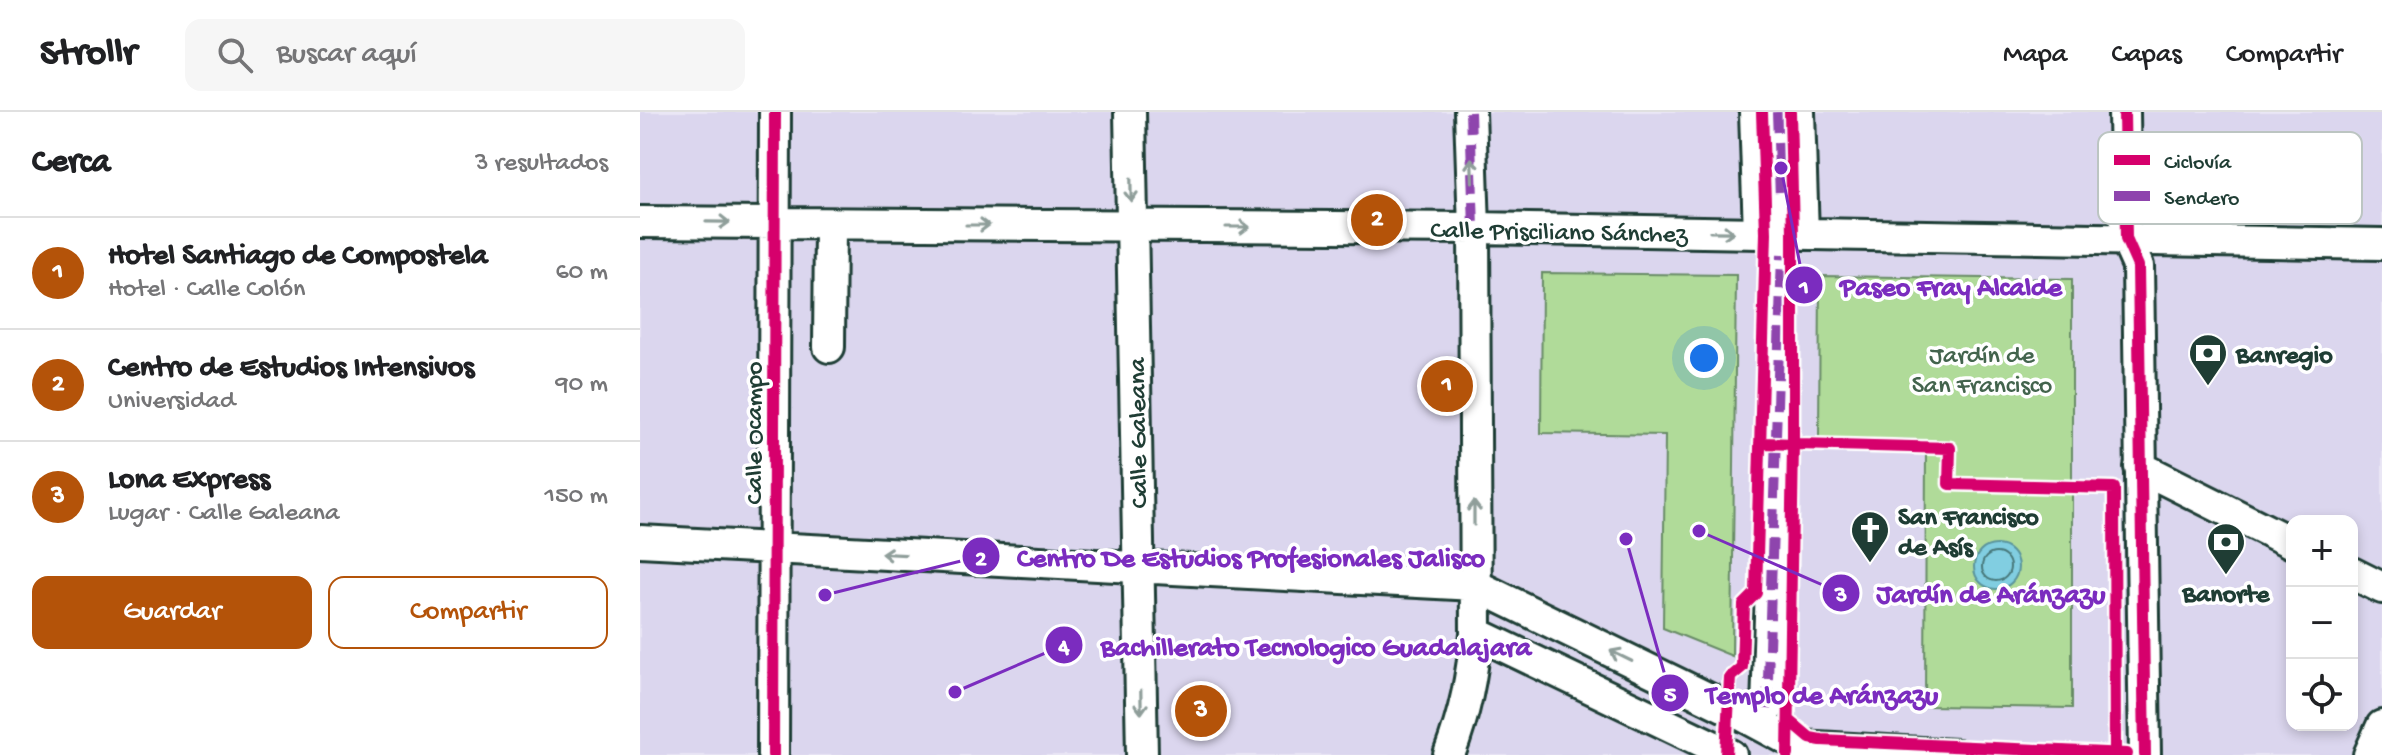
<!DOCTYPE html>
<html lang="es">
<head>
<meta charset="utf-8">
<style>
	:root { --surface:#fff; --page:#f6f6f6; --text:#202124; --muted:#757577; --line:#e0e0e0; --accent:#b45309 }
	body { margin:0; font-family:"Gochi Hand",sans-serif; background:var(--page); color:var(--text) }
	.controls { position:absolute; right:24px; bottom:24px; display:grid; overflow:hidden; border-radius:16px; box-shadow:0 4px 12px #0003 }
	.controls button { width:72px; height:72px; display:grid; place-items:center; padding:0; border:0; border-bottom:2px solid var(--line); background:var(--surface); color:var(--text); font:40px sans-serif }
	.you { position:absolute; left:1064px; top:246px; width:28px; height:28px; margin:-20px; border:6px solid #fff; border-radius:50%; background:#1a73e8; box-shadow:0 0 0 12px #1a73e833 }
	.badge { display:grid; place-items:center; width:52px; height:52px; border-radius:50%; background:var(--accent); color:#fff; font-size:26px; font-weight:700 }
	.pin { position:absolute; translate:-50% -50%; border:4px solid #fff; box-shadow:0 2px 8px #0006 }
	.list { margin:0; padding:0; list-style:none }
	h2 { display:flex; justify-content:space-between; align-items:center; height:104px; margin:0; padding:0 32px; font-size:34px }
	h2 small { font-size:26px; font-weight:400; color:var(--muted) }
	.list li { display:grid; grid-template-columns:52px 1fr auto; gap:24px; align-items:center; box-sizing:border-box; height:112px; padding:0 32px; border-top:2px solid var(--line) }
	.list b { display:block; font-size:30px; white-space:nowrap }
	.list p { margin:0; font-size:26px; white-space:nowrap; color:var(--muted) }
	.list em { font-size:26px; font-style:normal; color:var(--muted) }
	.actions { display:flex; gap:16px; padding:24px 32px }
	.actions a { flex:1; padding:18px 0; border:2px solid var(--accent); border-radius:16px; text-align:center; font-size:28px; color:var(--accent) }
	.actions .main { background:var(--accent); color:#fff }
	.icon { flex:none; width:44px; height:44px; fill:none; stroke:currentColor; stroke-width:2; stroke-linecap:round; stroke-linejoin:round }
	.map { position:relative; flex:none; width:1742px; height:643px; overflow:hidden }
	header { display:flex; align-items:center; gap:48px; box-sizing:border-box; height:112px; padding:0 40px; background:var(--surface); border-bottom:2px solid var(--line) }
	header strong { font-size:38px }
	nav { display:flex; gap:44px; margin-inline-start:auto; font-size:28px }
	.search { width:560px; height:72px; background:var(--page); display:flex; align-items:center; gap:20px; box-sizing:border-box; padding:0 28px; border-radius:16px; color:var(--muted); font-size:30px }
	main { display:flex }
	aside { flex:1; background:var(--surface) }
	.map>svg:first-child { display:block }
	.built { fill:#dbd6ee; fill-rule:evenodd }
	.green { fill:#b0db99; stroke:#688c66; stroke-width:2 }
	.water { fill:#81cee1; stroke:#5a949c; stroke-width:2 }
	.lines { fill:none; stroke-linecap:round; stroke-linejoin:round }
	.shore { stroke:#467779; stroke-width:2 }
	.minor-casing { stroke:#1f3d34; stroke-width:36 }
	.minor { stroke:#fff; stroke-width:30 }
	.quiet { stroke:#8e44ad; stroke-width:10; stroke-dasharray:20 10; stroke-linecap:butt }
	.cycleway-casing { stroke:#fff; stroke-width:17 }
	.cycleway { stroke:#d6006c; stroke-width:12 }
	.oneway { stroke:#8f9e9a }
	.labels { text-anchor:middle; stroke-width:7; stroke-linejoin:round; paint-order:stroke }
	.street-label { font-size:26px; fill:#1f3d34; stroke:#fff }
	.park-label { font-size:26px; fill:#43644d; stroke:#fff }
	.poi-label { font-size:26px; font-weight:bold; fill:#1f3d34; stroke:#fff; text-anchor:start }
	.key { fill:#fff; stroke:#bcc5c2; stroke-width:2 }
	.key-label { font-size:22px; fill:#1f3d34 }
	.leader { fill:none; stroke:#7b2cbf; stroke-width:3 }
	.callout-dot { fill:#7b2cbf; stroke:#fff; stroke-width:3 }
	.mark-label { font-size:24px; text-anchor:middle; font-weight:bold; fill:#fff }
	.callout-label { font-size:28px; text-anchor:middle; font-weight:bold; fill:#7b2cbf; stroke:#fff; stroke-width:7; stroke-linejoin:round; paint-order:stroke }
</style>
</head>
<body>
<header>
<strong>Strollr</strong>
<div class="search"><svg class="icon" aria-label="search" viewBox="0 0 24 24"><circle cx="10" cy="10" r="6"/><path d="M15 15l6 6"/></svg>Buscar aquí</div>
<nav><a>Mapa</a><a>Capas</a><a>Compartir</a></nav>
</header>
<main>
<aside>
<h2>Cerca<small>3 resultados</small></h2>
<ul class="list">
<li><span class="badge">1</span><div><b>Hotel Santiago de Compostela</b><p>Hotel · Calle Colón</p></div><em>60 m</em></li>
<li><span class="badge">2</span><div><b>Centro de Estudios Intensivos</b><p>Universidad</p></div><em>90 m</em></li>
<li><span class="badge">3</span><div><b>Lona Express</b><p>Lugar · Calle Galeana</p></div><em>150 m</em></li>
</ul>
<div class="actions"><a class="main">Guardar</a><a>Compartir</a></div>
</aside>
<div class="map">
<svg width="1742" height="643" viewBox="0 0 1742 643">
	<rect width="100%" height="100%" fill="#eae7f5"/>
	<filter id="ink" filterUnits="userSpaceOnUse"><feTurbulence type="fractalNoise" baseFrequency=".0125" numOctaves="2"/><feDisplacementMap in="SourceGraphic" scale="16" xChannelSelector="R" yChannelSelector="G"/><feConvolveMatrix kernelMatrix="1 2 1 2 8 2 1 2 1" color-interpolation-filters="sRGB"/></filter>
	<g filter="url(#ink)">
		<path class="built" d="M0 0H1742V643H0ZM1652 409H1712V613H1652Z"/>
		<path class="green" d="M902 161 1096 163 1092 544 1023 516 1025 323 901 321Z
			M1180 164 1432 167V596L1285 594 1286 328 1179 326Z"/>
		<path class="water" d="M1334 455a22 22 0 1 1 44 0a22 22 0 1 1-44 0Z"/>
		<g class="lines">
			<path class="shore" d="M1342 455a14 14 0 1 1 28 0a14 14 0 1 1-28 0Z"/>
			<defs>
				<path id="minor" d="M490 0 502 643
					M1115 0 1119 121
					M1159 0 1163 122
					M1484 0 1486 127 1498 154 1505 643
					M0 110 834 116 1742 132
					M189 235 190 112
					M1500 355 1652 431
					M0 429 835 473 1102 603 1160 634 1317 643
					M1712 461 1742 476
					M836 521 1091 643
					M1127 597 1142 135 1137 0
					M133 643 135 0
					M809 643C825 601 832 565 836 521L834 116 830 0
					M1729 643 1742 614"/>
			</defs>
			<use href="#minor" class="minor-casing"/>
			<use href="#minor" class="minor"/>
			<path class="quiet" d="M830 0 834 116
				M1137 0 1140 86
				M1127 597 1142 142"/>
			<defs>
				<path id="cycleway" d="M1484 0 1486 127 1498 154 1505 643
					M1120 331 1310 336 1309 372 1474 376 1475 643
					M1150 609 1170 626 1181 628 1487 642
					M133 643 135 0
					M1086 643 1090 565 1102 555 1104 493 1116 481 1126 121 1122 0
					M1148 643 1153 332V121L1150 0"/>
			</defs>
			<use href="#cycleway" class="cycleway-casing"/>
			<use href="#cycleway" class="cycleway"/>
		</g>
		<defs><path id="oneway-shaft" d="M-6 0H5M1.5-3L5.5 0L1.5 3" fill="none" stroke-width="1.6" stroke-linecap="round" stroke-linejoin="round" transform="scale(2)"/></defs>
		<g class="oneway">
			<use href="#oneway-shaft" transform="translate(832 58) rotate(-92)"/>
			<use href="#oneway-shaft" transform="translate(491 78) rotate(89)"/>
			<use href="#oneway-shaft" transform="translate(78 110) rotate(1)"/>
			<use href="#oneway-shaft" transform="translate(338 113)"/>
			<use href="#oneway-shaft" transform="translate(598 115)"/>
			<use href="#oneway-shaft" transform="translate(1082 120) rotate(1)"/>
			<use href="#oneway-shaft" transform="translate(834 401) rotate(-90)"/>
			<use href="#oneway-shaft" transform="translate(253 442) rotate(-177)"/>
			<use href="#oneway-shaft" transform="translate(981 544) rotate(-154)"/>
			<use href="#oneway-shaft" transform="translate(501 590) rotate(89)"/>
		</g>
	</g>
	<defs>
		<symbol id="bank-pin" viewBox="-11 -11 22 30"><path d="M0 17L-7.5 6A9.5 9.5 0 1 1 7.5 6Z" fill="#1f3d34" stroke="#fff"/><path d="M-6-4H6V4H-6ZM0-2.3a2.3 2.3 0 1 0 0 4.6a2.3 2.3 0 1 0 0-4.6Z" fill="#fff"/></symbol>
		<symbol id="church-pin" viewBox="-11 -11 22 30"><path d="M0 17L-7.5 6A9.5 9.5 0 1 1 7.5 6Z" fill="#1f3d34" stroke="#fff"/><path d="M-1.2-6h2.4v3.5h3.3v2.4h-3.3V6h-2.4V-.1h-3.3v-2.4h3.3Z" fill="#fff"/></symbol>
	</defs>
	<g fill-rule="evenodd">
		<use href="#bank-pin" x="1546" y="219" width="44" height="60"/>
		<use href="#church-pin" x="1208" y="396" width="44" height="60"/>
		<use href="#bank-pin" x="1564" y="408" width="44" height="60"/>
	</g>
	<g class="labels">
		<g class="street-label">
			<text transform="translate(919 118) rotate(1)" y="9">Calle Prisciliano Sánchez</text>
			<text transform="translate(112 321) rotate(-90)" y="9">Calle Ocampo</text>
			<text transform="translate(496 321) rotate(-91)" y="9">Calle Galeana</text>
		</g>
		<g class="park-label">
			<text x="1342" y="250">Jardín de<tspan x="1342" dy="30">San Francisco</tspan></text>
		</g>
		<g class="poi-label">
			<text x="1596" y="250">Banregio</text>
			<text x="1258" y="412">San Francisco<tspan x="1258" dy="30">de Asís</tspan></text>
			<text x="1586" y="489" text-anchor="middle">Banorte</text>
		</g>
	</g>
	<rect x="1458" y="20" width="264" height="92" rx="12" class="key"/>
	<rect x="1474" y="43" width="36" height="10" fill="#d6006c"/>
	<rect x="1474" y="79" width="36" height="10" fill="#8e44ad"/>
	<g class="key-label">
		<text x="1524" y="56">Ciclovía</text>
		<text x="1524" y="92">Sendero</text>
	</g>
	<path class="leader" d="M1141 56L1164 173M185 483L341 444M1059 419L1201 481M315 580L424 533M986 427L1030 581"/>
	<g class="callout-dot">
		<circle cx="1141" cy="56" r="8"/>
		<circle cx="185" cy="483" r="8"/>
		<circle cx="1059" cy="419" r="8"/>
		<circle cx="315" cy="580" r="8"/>
		<circle cx="986" cy="427" r="8"/>
		<circle cx="1164" cy="173" r="20"/>
		<circle cx="341" cy="444" r="20"/>
		<circle cx="1201" cy="481" r="20"/>
		<circle cx="424" cy="533" r="20"/>
		<circle cx="1030" cy="581" r="20"/>
	</g>
	<g class="mark-label">
		<text x="1164" y="181">1</text>
		<text x="341" y="453">2</text>
		<text x="1201" y="489">3</text>
		<text x="424" y="541">4</text>
		<text x="1030" y="589">5</text>
	</g>
	<g class="callout-label">
		<text x="1311" y="183">Paseo Fray Alcalde</text>
		<text x="611" y="454">Centro De Estudios Profesionales Jalisco</text>
		<text x="1351" y="490">Jardín de Aránzazu</text>
		<text x="676" y="543">Bachillerato Tecnologico Guadalajara</text>
		<text x="1182" y="591">Templo de Aránzazu</text>
	</g>
</svg>
<div class="controls">
<button>+</button>
<button>−</button>
<button><svg class="icon" aria-label="locate" viewBox="0 0 24 24"><circle cx="12" cy="12" r="6"/><path d="M12 2v4M12 18v4M2 12h4M18 12h4"/></svg></button>
</div>
<div class="you"></div>
<div class="pin badge" style="left:807px;top:274px">1</div>
<div class="pin badge" style="left:737px;top:108px">2</div>
<div class="pin badge" style="left:561px;top:599px">3</div>
</div>
</main>
</body>
</html>
